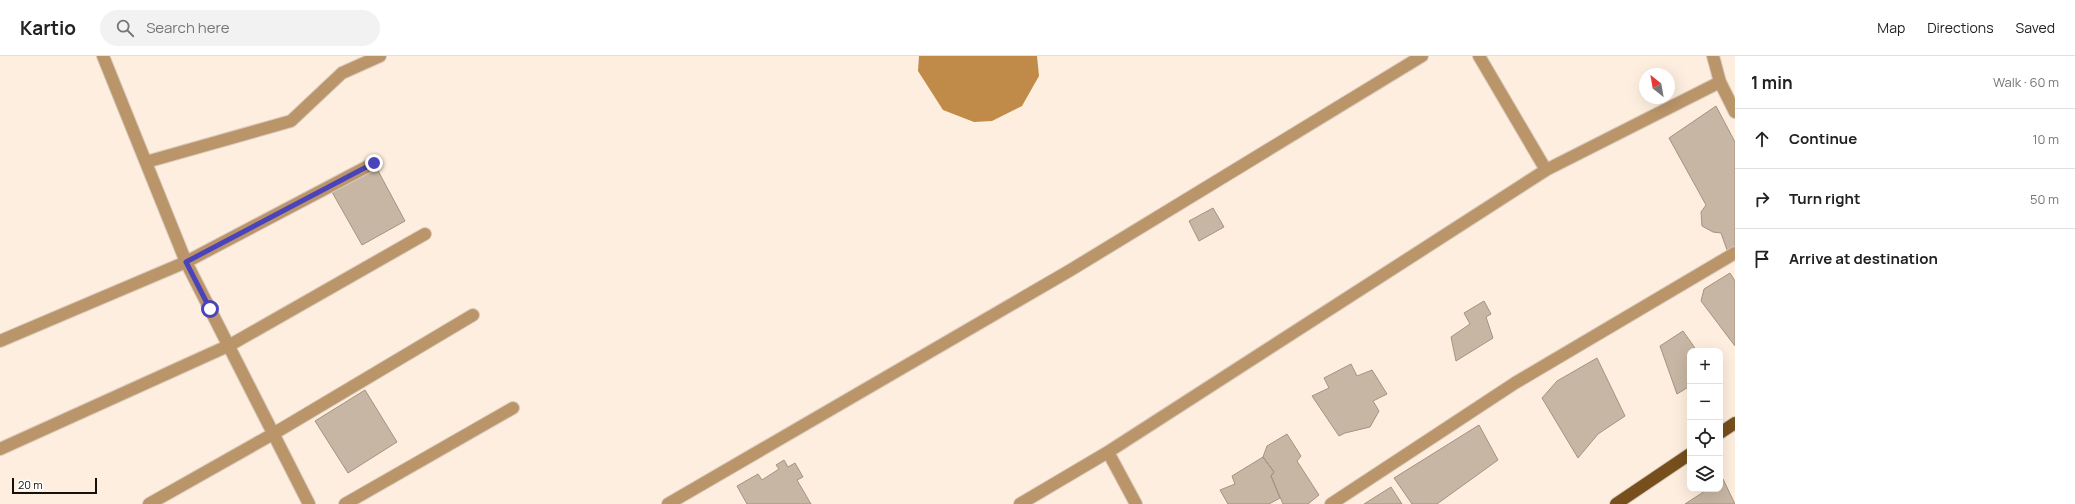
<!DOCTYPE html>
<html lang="en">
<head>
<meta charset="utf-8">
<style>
	:root { --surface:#fff; --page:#f2f2f2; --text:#222; --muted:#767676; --line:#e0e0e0 }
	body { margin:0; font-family:Manrope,sans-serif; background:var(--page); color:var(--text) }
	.controls { position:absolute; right:12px; bottom:12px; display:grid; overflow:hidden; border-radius:8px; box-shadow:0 4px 16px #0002 }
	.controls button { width:36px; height:36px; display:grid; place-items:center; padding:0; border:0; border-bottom:1px solid var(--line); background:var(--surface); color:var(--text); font:20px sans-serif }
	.compass { position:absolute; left:1639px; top:12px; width:36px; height:36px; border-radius:50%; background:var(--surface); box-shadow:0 4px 16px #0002; rotate:329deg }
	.scale { position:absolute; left:12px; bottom:10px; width:85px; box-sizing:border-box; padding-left:4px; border:2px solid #161009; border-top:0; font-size:11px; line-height:14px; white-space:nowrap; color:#161009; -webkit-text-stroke:3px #fefefe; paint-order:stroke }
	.stop { position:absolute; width:12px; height:12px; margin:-9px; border:3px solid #4b43b9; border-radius:50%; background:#fff }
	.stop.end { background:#4b43b9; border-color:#fff; box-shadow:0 1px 4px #0008 }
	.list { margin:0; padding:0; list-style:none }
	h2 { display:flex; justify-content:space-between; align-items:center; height:52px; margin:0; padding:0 16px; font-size:17px }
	h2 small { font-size:13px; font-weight:400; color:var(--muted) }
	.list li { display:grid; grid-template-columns:26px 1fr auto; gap:12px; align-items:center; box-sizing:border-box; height:60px; padding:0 16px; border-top:1px solid var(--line) }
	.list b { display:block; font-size:15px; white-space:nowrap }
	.list em { font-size:13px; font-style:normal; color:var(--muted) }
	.icon { flex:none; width:22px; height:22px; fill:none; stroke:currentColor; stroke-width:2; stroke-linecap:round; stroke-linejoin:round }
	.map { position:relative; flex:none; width:1735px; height:448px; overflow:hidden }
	header { display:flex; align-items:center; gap:24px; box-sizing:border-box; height:56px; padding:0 20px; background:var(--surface); border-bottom:1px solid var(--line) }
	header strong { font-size:19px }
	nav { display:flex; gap:22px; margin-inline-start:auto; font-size:14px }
	.search { width:280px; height:36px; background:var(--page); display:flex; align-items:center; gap:10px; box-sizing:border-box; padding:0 14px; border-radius:22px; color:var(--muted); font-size:15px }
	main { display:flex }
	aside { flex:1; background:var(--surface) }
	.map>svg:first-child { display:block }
	.water { fill:#c08a49 }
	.building { fill:#c7b6a3; stroke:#a49381 }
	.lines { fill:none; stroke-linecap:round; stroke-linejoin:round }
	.minor-casing { stroke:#d8cabd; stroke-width:14 }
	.major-casing { stroke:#d8cabd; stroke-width:14 }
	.minor { stroke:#bb956a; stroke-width:12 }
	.major { stroke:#764f1c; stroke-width:12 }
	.route { stroke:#4b43b9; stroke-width:5 }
</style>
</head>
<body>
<header>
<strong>Kartio</strong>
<div class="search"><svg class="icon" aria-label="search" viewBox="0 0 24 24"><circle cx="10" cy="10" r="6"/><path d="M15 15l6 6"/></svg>Search here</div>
<nav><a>Map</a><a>Directions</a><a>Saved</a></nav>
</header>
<main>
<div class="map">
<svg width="1735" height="448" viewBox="0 0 1735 448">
	<rect width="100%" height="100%" fill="#fdeedf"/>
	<path class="water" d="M919 0H1037L1039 20 1022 50 992 65 974 66 943 54 918 15Z"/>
	<path class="building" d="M1716 50 1735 86V190L1727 194 1721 177 1713 176 1702 170 1701 156 1706 149 1669 82Z
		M376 111 405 165 362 189 332 136Z
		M1213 152 1224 171 1199 185 1189 165Z
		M1730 217 1735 225V290L1701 245 1704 233Z
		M1484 245 1491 258 1486 261 1493 282 1456 305 1451 281 1470 268 1464 257Z
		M1683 275 1697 295H1690V330L1677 338 1660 290Z
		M1597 302 1625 360 1598 378 1578 402 1542 342 1557 325Z
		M1351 308 1357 320 1372 314 1387 338 1373 345 1379 355 1370 371 1345 377 1339 380 1312 340 1329 332 1324 322Z
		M365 334 397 386 348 417 315 365Z
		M1479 369 1498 404 1437 448H1412L1394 422Z
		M1287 378 1301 400 1297 405 1319 439 1308 448H1283L1271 420 1274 416 1263 401 1267 390Z
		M1263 401 1274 416 1271 420 1280 442 1269 448H1228L1220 434 1235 428 1232 420Z
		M784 404 788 411 795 407 803 421 797 424 811 448H747L737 430 758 418 762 424 779 413 776 409Z
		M1723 423 1735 448H1685L1708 433H1720V425Z
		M1391 431 1402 448H1364Z"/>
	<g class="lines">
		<defs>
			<path id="minor" d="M103 0 186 206 309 448
				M1479 0 1546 114
				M1720 26 1735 56
				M146 106 291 65 342 17 380 0
				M0 285 186 206 374 107
				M0 393 230 289 425 178
				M1108 396 1136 448
				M149 448 273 378 473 259
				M345 448 513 352
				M668 448 1069 215 1422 0
				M1020 448 1108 396 1546 114 1720 26 1713 0
				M1331 448 1515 327 1735 197"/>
			<path id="major" d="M1720 377 1735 367
				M1616 448 1690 398"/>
		</defs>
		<use href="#minor" class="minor-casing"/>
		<use href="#major" class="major-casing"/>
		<use href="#minor" class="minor"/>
		<use href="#major" class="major"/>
	</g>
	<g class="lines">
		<path class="route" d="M210 253 186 206 374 107"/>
	</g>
</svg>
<div class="controls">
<button>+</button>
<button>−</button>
<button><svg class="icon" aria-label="locate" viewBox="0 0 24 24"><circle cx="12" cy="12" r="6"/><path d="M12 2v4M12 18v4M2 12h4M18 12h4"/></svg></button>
<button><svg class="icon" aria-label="layers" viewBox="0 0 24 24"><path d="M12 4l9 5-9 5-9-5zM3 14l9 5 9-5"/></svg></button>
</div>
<svg class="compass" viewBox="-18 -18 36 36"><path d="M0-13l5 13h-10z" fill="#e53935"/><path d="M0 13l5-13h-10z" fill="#767676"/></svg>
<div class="scale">20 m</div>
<div class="stop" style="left:210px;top:253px"></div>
<div class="stop end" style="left:374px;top:107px"></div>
</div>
<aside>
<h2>1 min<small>Walk · 60 m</small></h2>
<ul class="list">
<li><svg class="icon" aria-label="ahead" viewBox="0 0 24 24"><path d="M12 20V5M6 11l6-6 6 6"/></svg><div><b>Continue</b></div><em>10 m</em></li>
<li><svg class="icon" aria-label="right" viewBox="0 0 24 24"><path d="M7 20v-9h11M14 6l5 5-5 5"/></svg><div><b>Turn right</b></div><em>50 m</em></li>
<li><svg class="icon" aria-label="arrive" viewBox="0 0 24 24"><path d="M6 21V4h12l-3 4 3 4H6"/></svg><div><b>Arrive at destination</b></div></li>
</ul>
</aside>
</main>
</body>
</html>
